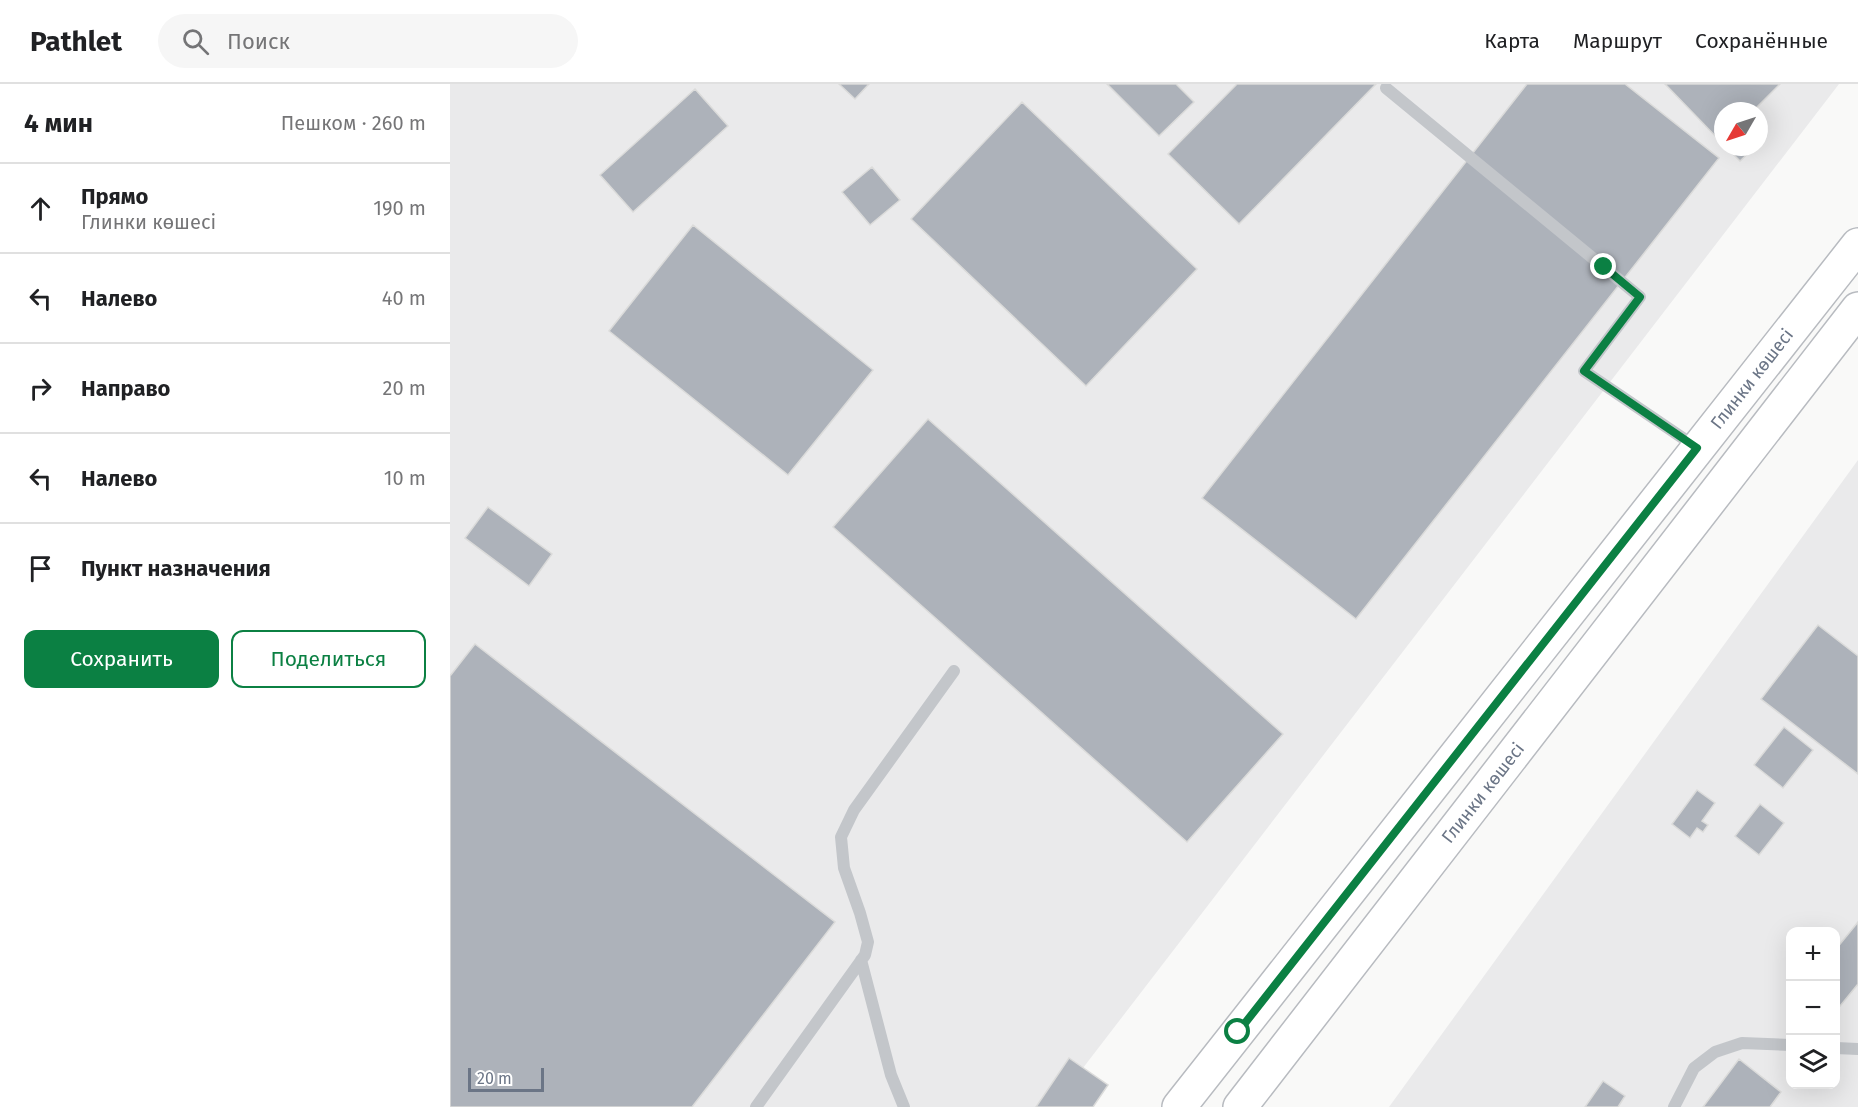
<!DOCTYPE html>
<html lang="ru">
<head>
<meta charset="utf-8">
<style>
	:root { --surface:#fff; --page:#f6f6f6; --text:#202124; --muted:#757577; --line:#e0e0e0; --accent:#0b8043 }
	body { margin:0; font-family:"Fira Sans",sans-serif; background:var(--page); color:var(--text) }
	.controls { position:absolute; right:18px; bottom:18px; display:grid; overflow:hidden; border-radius:12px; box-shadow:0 6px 24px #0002 }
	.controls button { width:54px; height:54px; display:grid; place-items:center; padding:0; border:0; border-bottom:2px solid var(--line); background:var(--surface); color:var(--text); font:30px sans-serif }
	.compass { position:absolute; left:1264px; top:18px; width:54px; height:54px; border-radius:50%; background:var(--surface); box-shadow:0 6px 24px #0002; rotate:231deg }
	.scale { position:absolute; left:18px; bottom:15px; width:76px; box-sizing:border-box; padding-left:6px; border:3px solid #6b7586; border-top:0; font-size:16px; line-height:21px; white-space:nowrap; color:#6b7586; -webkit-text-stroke:4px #fff; paint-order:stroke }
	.stop { position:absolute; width:18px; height:18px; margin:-14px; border:4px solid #0b8043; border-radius:50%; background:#fff }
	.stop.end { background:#0b8043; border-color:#fff; box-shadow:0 2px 6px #0008 }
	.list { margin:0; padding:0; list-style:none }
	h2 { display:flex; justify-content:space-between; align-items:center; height:78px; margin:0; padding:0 24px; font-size:26px }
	h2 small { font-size:20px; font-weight:400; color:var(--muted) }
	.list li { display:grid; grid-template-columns:39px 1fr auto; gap:18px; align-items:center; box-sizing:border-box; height:90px; padding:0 24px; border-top:2px solid var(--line) }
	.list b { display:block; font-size:22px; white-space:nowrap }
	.list p { margin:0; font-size:20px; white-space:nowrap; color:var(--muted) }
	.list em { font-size:20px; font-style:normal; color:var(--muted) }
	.actions { display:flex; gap:12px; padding:18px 24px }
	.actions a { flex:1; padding:14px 0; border:2px solid var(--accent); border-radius:12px; text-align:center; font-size:21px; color:var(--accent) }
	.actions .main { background:var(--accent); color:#fff }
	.icon { flex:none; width:33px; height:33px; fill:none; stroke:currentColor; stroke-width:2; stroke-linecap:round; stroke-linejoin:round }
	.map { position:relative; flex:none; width:1408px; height:1023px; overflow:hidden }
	header { display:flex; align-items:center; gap:36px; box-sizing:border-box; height:84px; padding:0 30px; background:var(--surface); border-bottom:2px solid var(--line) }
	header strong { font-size:28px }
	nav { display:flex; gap:33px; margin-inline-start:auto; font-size:21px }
	.search { width:420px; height:54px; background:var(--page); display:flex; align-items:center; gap:15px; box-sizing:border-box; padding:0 21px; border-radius:33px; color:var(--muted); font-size:22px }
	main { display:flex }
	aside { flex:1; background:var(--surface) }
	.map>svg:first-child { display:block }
	.built { fill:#eaeaeb; fill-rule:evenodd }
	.building { fill:#adb2ba; stroke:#dbdbda; stroke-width:1.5 }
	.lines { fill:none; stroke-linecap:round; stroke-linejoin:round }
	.secondary-casing { stroke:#b8bbc0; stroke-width:36 }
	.service { stroke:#c3c6ca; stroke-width:12 }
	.secondary { stroke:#fff; stroke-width:33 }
	.route { stroke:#0b8043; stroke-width:8 }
	.labels { text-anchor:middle; stroke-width:6; stroke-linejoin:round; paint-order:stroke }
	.street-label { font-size:18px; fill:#6b7586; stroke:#fff }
</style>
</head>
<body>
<header>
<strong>Pathlet</strong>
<div class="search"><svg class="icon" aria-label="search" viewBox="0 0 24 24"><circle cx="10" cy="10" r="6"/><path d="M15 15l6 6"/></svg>Поиск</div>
<nav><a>Карта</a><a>Маршрут</a><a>Сохранённые</a></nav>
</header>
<main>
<aside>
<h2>4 мин<small>Пешком · 260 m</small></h2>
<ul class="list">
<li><svg class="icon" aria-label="ahead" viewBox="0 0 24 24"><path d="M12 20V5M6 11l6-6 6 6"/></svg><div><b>Прямо</b><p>Глинки көшесі</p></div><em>190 m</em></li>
<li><svg class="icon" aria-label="left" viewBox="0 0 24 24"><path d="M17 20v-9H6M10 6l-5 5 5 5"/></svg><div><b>Налево</b></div><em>40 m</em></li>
<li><svg class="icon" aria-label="right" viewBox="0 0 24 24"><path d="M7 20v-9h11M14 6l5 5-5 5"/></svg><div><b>Направо</b></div><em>20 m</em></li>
<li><svg class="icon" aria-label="left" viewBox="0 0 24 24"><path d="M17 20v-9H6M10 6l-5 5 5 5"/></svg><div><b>Налево</b></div><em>10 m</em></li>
<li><svg class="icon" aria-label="arrive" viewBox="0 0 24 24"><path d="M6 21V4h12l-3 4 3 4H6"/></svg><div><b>Пункт назначения</b></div></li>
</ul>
<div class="actions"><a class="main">Сохранить</a><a>Поделиться</a></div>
</aside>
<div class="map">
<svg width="1408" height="1023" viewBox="0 0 1408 1023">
	<rect width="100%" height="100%" fill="#f9f9f8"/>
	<path class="built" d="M0 0H1389L603 1023H0ZM1273 27H1309V63H1273Z
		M1408 376V1023H939ZM1340 848H1386V1000H1340Z"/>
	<path class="building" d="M389 0H419L405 15Z
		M657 0H726L744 18 709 52Z
		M787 0H926L789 140 718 70Z
		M1077 0H1175L1269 74 906 535 752 414Z
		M1215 0H1330L1303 27H1273V60Z
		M245 5 278 42 183 128 150 91Z
		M572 18 747 185 636 302 461 135Z
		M1276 63H1305L1290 77Z
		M422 83 450 116 420 141 392 108Z
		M243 141 423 286 338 391 159 247Z
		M478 335 833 650 737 758 383 443Z
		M38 423 102 470 79 502 15 454Z
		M1368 541 1408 572V690L1311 615Z
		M25 560 385 838 242 1023H0V592Z
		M1334 643 1363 666 1333 704 1304 681Z
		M1247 706 1265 719 1252 737 1258 741 1253 748 1247 744 1240 754 1222 740Z
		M1310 720 1334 739 1309 771 1285 752Z
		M1408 838V900L1386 927V865Z
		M619 974 658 1001 643 1023H586Z
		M1289 975 1331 1008 1320 1023H1253Z
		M1153 997 1175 1012 1168 1023H1135Z"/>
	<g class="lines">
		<defs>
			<path id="secondary" d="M729 1023 1408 161
				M790 1023 1408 225"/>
		</defs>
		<use href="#secondary" class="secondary-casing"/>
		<path class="service" d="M936 4 1190 213 1134 287 1246 363
			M411 876 441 991 454 1023
			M1386 964 1408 965
			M306 1023 415 871 418 858 410 829 394 784 391 753 404 726 504 587
			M1224 1023 1244 984 1265 968 1292 959 1340 961"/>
		<use href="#secondary" class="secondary"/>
	</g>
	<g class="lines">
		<path class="route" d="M788 948 1247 364 1134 287 1190 213 1154 183"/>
	</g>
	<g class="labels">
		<g class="street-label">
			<text transform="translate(1302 295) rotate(-52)" y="6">Глинки көшесі</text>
			<text transform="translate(1033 709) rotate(-52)" y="6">Глинки көшесі</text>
		</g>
	</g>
</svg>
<div class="controls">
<button>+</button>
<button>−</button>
<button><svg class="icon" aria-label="layers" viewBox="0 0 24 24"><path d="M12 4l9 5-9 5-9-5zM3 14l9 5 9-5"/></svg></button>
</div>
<svg class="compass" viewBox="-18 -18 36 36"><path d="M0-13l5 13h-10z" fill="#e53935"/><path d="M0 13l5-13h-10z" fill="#757577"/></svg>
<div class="scale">20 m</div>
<div class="stop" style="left:788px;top:948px"></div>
<div class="stop end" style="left:1154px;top:183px"></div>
</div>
</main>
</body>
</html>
